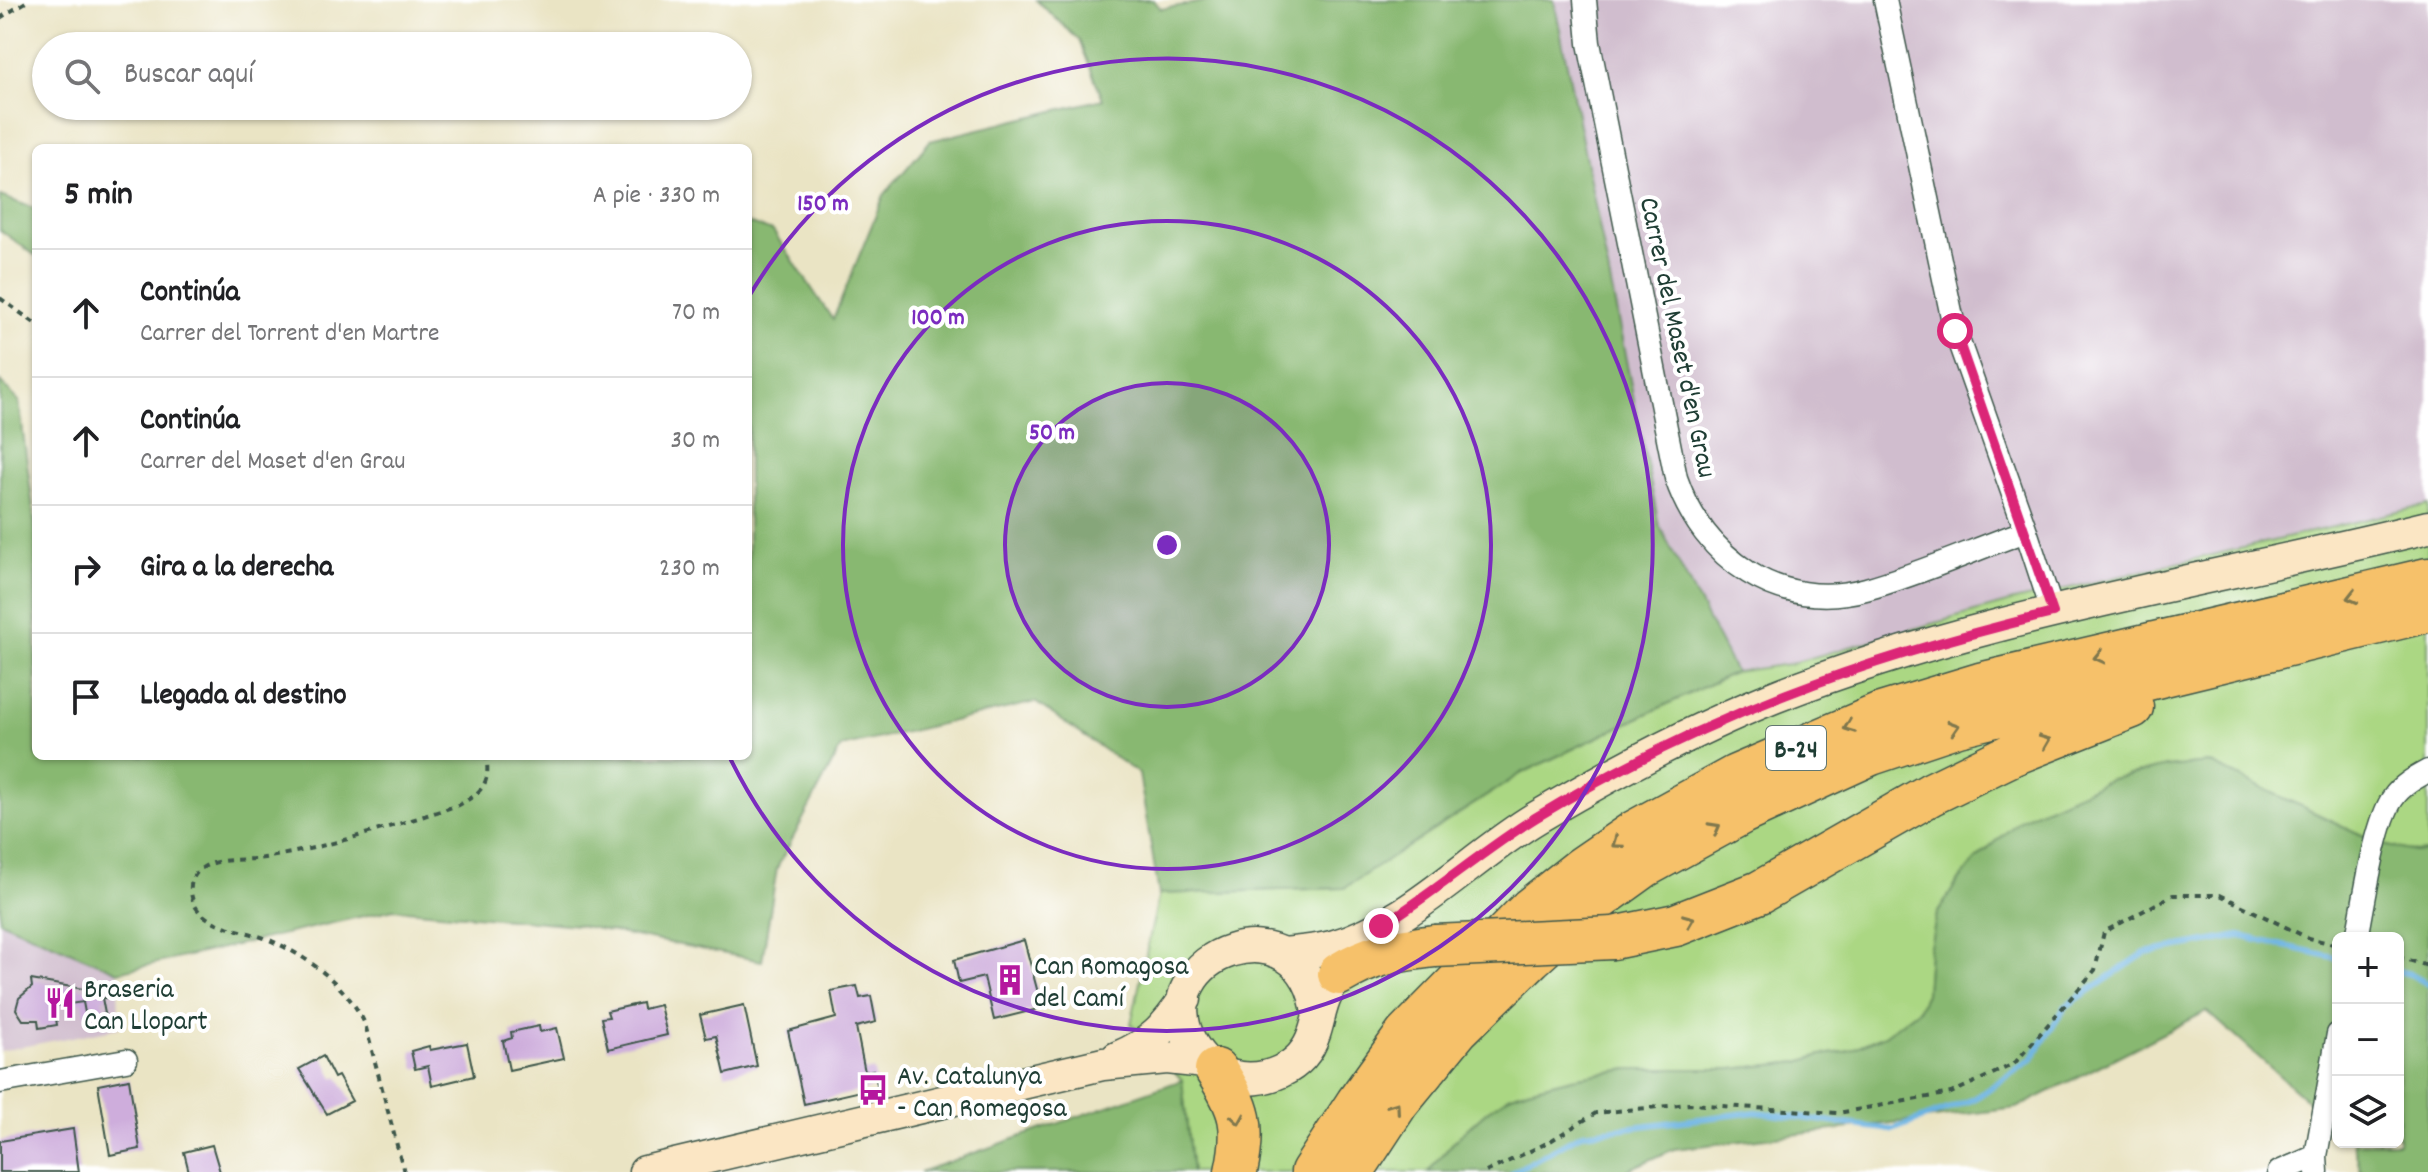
<!DOCTYPE html>
<html lang="es">
<head>
<meta charset="utf-8">
<style>
	:root { --surface:#fff; --page:#f6f6f6; --text:#202124; --muted:#757577; --line:#e0e0e0 }
	body { margin:0; font-family:Dekko,sans-serif; background:var(--page); color:var(--text) }
	.controls { position:absolute; right:24px; bottom:24px; display:grid; overflow:hidden; border-radius:12px; box-shadow:0 2px 6px #0004 }
	.controls button { width:72px; height:72px; display:grid; place-items:center; padding:0; border:0; border-bottom:2px solid var(--line); background:var(--surface); color:var(--text); font:40px sans-serif }
	.stop { position:absolute; width:24px; height:24px; margin:-18px; border:6px solid #db2777; border-radius:50%; background:#fff }
	.stop.end { background:#db2777; border-color:#fff; box-shadow:0 2px 8px #0008 }
	.list { margin:0; padding:0; list-style:none }
	h2 { display:flex; justify-content:space-between; align-items:center; height:104px; margin:0; padding:0 32px; font-size:34px }
	h2 small { font-size:26px; font-weight:400; color:var(--muted) }
	.list li { display:grid; grid-template-columns:52px 1fr auto; gap:24px; align-items:center; box-sizing:border-box; height:128px; padding:0 32px; border-top:2px solid var(--line) }
	.list b { display:block; font-size:30px; white-space:nowrap }
	.list p { margin:0; font-size:26px; white-space:nowrap; color:var(--muted) }
	.list em { font-size:26px; font-style:normal; color:var(--muted) }
	.icon { flex:none; width:44px; height:44px; fill:none; stroke:currentColor; stroke-width:2; stroke-linecap:round; stroke-linejoin:round }
	.map { position:relative; flex:none; width:2428px; height:1172px; overflow:hidden }
	.search { position:absolute; background:var(--surface); box-shadow:0 2px 6px #0004; left:32px; top:32px; width:720px; height:88px; display:flex; align-items:center; gap:20px; box-sizing:border-box; padding:0 28px; border-radius:44px; color:var(--muted); font-size:30px }
	.panel { position:absolute; background:var(--surface); box-shadow:0 2px 6px #0004; left:32px; top:144px; width:720px; height:616px; border-radius:12px }
	.map>svg:first-child { display:block }
	.industrial { fill:#d0bdce }
	.green { fill:#abd783; stroke:#658a5c; stroke-width:2 }
	.forest { fill:#88b871; stroke:#547a52; stroke-width:2 }
	.lines { fill:none; stroke-linecap:round; stroke-linejoin:round }
	.stream { stroke:#6bb3e2; stroke-width:6 }
	.building { fill:#ceaddc }
	.street-casing { stroke:#3d564a; stroke-width:25 }
	.secondary-casing { stroke:#3d564a; stroke-width:35 }
	.highway-casing { stroke:#3d564a; stroke-width:45 }
	.path { stroke:#3d564a; stroke-width:4; stroke-dasharray:6 6; stroke-linecap:butt }
	.street { stroke:#fff; stroke-width:22 }
	.secondary { stroke:#fbe6c4; stroke-width:32 }
	.highway { stroke:#f6c16b; stroke-width:42 }
	.highway-bridge-casing { stroke:#3d564a; stroke-width:45; stroke-linecap:butt }
	.highway-bridge { stroke:#f6c16b; stroke-width:42 }
	.oneway { stroke:#80784d }
	.route { stroke:#db2777; stroke-width:10 }
	.ring { fill:none; stroke:#7b2cbf; stroke-width:4 }
	.labels { text-anchor:middle; stroke-width:8; stroke-linejoin:round; paint-order:stroke }
	.shield { fill:#fff; stroke:#627771; stroke-width:2 }
	.shield-label { font-size:26px; font-weight:bold; fill:#1f3d34 }
	.street-label { font-size:28px; fill:#1f3d34; stroke:#fff }
	.poi-label { font-size:28px; fill:#1f3d34; stroke:#fff; text-anchor:start }
	.centre { fill:#7b2cbf; stroke:#fff; stroke-width:4 }
	.ring-label { font-size:24px; text-anchor:middle; font-weight:bold; fill:#7b2cbf; stroke:#fff; stroke-width:8; stroke-linejoin:round; paint-order:stroke }
</style>
</head>
<body>
<div class="map">
<svg width="2428" height="1172" viewBox="0 0 2428 1172">
	<rect width="100%" height="100%" fill="#fff"/>
	<filter id="ink" filterUnits="userSpaceOnUse"><feTurbulence type="fractalNoise" baseFrequency=".0125" numOctaves="2"/><feDisplacementMap in="SourceGraphic" scale="16" xChannelSelector="R" yChannelSelector="G"/><feConvolveMatrix kernelMatrix="1 2 1 2 8 2 1 2 1" color-interpolation-filters="sRGB"/></filter>
	<filter id="wash" filterUnits="userSpaceOnUse"><feTurbulence type="fractalNoise" baseFrequency=".006" numOctaves="4" result="noise"/><feDisplacementMap in="SourceGraphic" scale="32" xChannelSelector="R" yChannelSelector="G"/><feGaussianBlur stdDeviation="1.8" result="paint"/><feColorMatrix in="noise" values="0 0 0 0 0 0 0 0 0 0 0 0 0 0 0 0 0 1.4 0 .05"/><feComposite in="paint" operator="in"/></filter>
	<g filter="url(#wash)">
		<rect width="100%" height="100%" fill="#eae4c4"/>
		<path class="industrial" d="M1554 0H2428V505L2014 601 1789 664 1735 672 1659 525Z
			M0 921 118 972 119 1028 0 1051Z"/>
		<path class="green" d="M2428 505V851L2415 852 2383 845 2209 763 2167 767 2111 779 2021 819 1975 861 1956 884 1937 914 1929 951 1926 994 1918 1010 1885 1035 1845 1052 1821 1055 1800 1062 1731 1069H1629L1572 1078 1528 1089 1509 1096 1487 1111 1458 1137 1428 1172H1192L1182 1080 1131 1024 1159 894 1344 888 1522 773 1735 672 1789 664 2014 601Z"/>
		<path class="forest" d="M1036 0H1154L1161 9 1214 0H1554L1659 525 1735 672 1522 773 1344 888 1159 894 1139 774 1035 702 841 747 777 868 762 961 578 925 394 909 118 972 0 921V382L19 401 36 532V756H748V223L773 231 833 320 884 195 930 141 1103 99 1079 40Z
			M0 196 36 209V256L0 230Z
			M2209 763 2383 845 2415 852 2428 851V1172H2361L2353 1142H2398V938H2338V1128L2207 1011 2017 1108 1674 1149 1623 1172H1428L1458 1137 1487 1111 1509 1096 1528 1089 1572 1078 1629 1069H1731L1800 1062 1821 1055 1845 1052 1885 1035 1918 1010 1926 994 1929 951 1937 914 1956 884 1975 861 2021 819 2111 779 2167 767Z
			M1182 1080 1192 1172H920Z"/>
		<g class="lines">
			<path class="stream" d="M2398 971 2410 974 2428 984
				M1513 1172 1583 1133 1756 1112 1892 1130 1974 1099 2032 1059 2065 1007 2145 953 2240 936 2338 958"/>
		</g>
		<g id="blocks">
			<path class="building" d="M1024 940 1042 1008 994 1020 984 977 959 983 954 960Z
				M31 980 107 993V998H102L105 1014 86 1018 83 1002 54 1006 57 1025 39 1028 38 1020H23L16 1009 19 998 32 987Z
				M857 986 860 998 871 996 876 1022 856 1027 865 1072 873 1070 878 1087 804 1104 788 1031 836 1018 831 991Z
				M642 1003 643 1009 660 1005 667 1035 608 1049 601 1018 609 1017 607 1011Z
				M744 1005 757 1066 725 1074 716 1036 706 1038 700 1015Z
				M539 1026 540 1032 557 1028 564 1058 509 1070 503 1041 512 1038 511 1032Z
				M467 1043 474 1076 432 1086 428 1066 415 1069 411 1051 429 1046 430 1050Z
				M323 1056 334 1078 338 1076 352 1101 327 1114 299 1069Z
				M129 1079 140 1149 110 1155 98 1085Z
				M73 1129 79 1172H0V1141Z
				M212 1145 220 1172H189L184 1152Z"/>
		</g>
	</g>
	<g filter="url(#ink)">
		<use href="#blocks" fill-opacity="0" stroke="#3d564a" stroke-width="2"/>
		<g class="lines">
			<defs>
				<path id="street" d="M1585 0 1589 43 1676 478C1703 558 1779 613 1866 589 1920 574 1973 550 2026 531L2053 613
					M1885 0 1955 331 2026 531
					M2357 938C2364 904 2375 823 2393 798 2402 785 2415 778 2428 771
					M0 1082 126 1060
					M2279 1172 2316 1156
					M2317 1172 2316 1156 2338 1034"/>
				<path id="secondary" d="M1283 954C1300 952 1317 951 1332 947 1410 925 1468 859 1536 818 1612 773 1692 730 1774 697 1984 614 2210 581 2428 527
					M1318 1013C1302 895 1146 955 1190 1041 1199 1057 1211 1071 1230 1076 1264 1085 1303 1069 1314 1034 1319 1020 1320 1006 1327 993 1333 980 1342 968 1351 957
					M1117 1058C1151 1044 1165 1029 1185 999
					M645 1172 1103 1064 1167 1058 1205 1062"/>
				<path id="highway" d="M1613 938 1676 925 1760 892 1931 794 2011 755 2132 707
					M1339 974C1374 953 1395 951 1435 946
					M1216 1070C1241 1109 1246 1126 1236 1172
					M1312 1172 1357 1103 1406 1035 1530 909 1583 867 1634 832 1736 776 1881 714 1980 684 2428 579
					M1352 1172 1398 1102 1458 1029 1531 958 1588 907 1645 866 1742 813 1871 754 1958 725 2428 611"/>
			</defs>
			<use href="#street" class="street-casing"/>
			<use href="#secondary" class="secondary-casing"/>
			<use href="#highway" class="highway-casing"/>
			<path class="path" d="M0 18 29 0
				M0 298 36 324
				M2398 957 2428 966
				M404 1172 365 1024C346 983 301 951 259 936 241 930 211 926 198 910 192 903 189 889 192 881 202 854 242 862 264 858 330 847 395 825 459 805 482 792 491 784 486 756
				M1486 1172 1547 1143 1596 1113 1689 1104 1838 1113 1951 1093 2014 1064 2095 970 2104 932 2173 895H2220L2308 938 2338 945"/>
			<use href="#street" class="street"/>
			<use href="#secondary" class="secondary"/>
			<use href="#highway" class="highway"/>
			<defs>
				<path id="highway-bridge" d="M1435 946 1613 938"/>
			</defs>
			<use href="#highway-bridge" class="highway-bridge-casing"/>
			<use href="#highway-bridge" class="highway-bridge"/>
		</g>
		<defs><path id="oneway-chevron" d="M-2-3.5L2.5 0L-2 3.5" fill="none" stroke-width="1.6" stroke-linecap="round" stroke-linejoin="round" transform="scale(2)"/></defs>
		<g class="oneway">
			<use href="#oneway-chevron" transform="translate(2352 597) rotate(166)"/>
			<use href="#oneway-chevron" transform="translate(2099 657) rotate(167)"/>
			<use href="#oneway-chevron" transform="translate(1849 727) rotate(159)"/>
			<use href="#oneway-chevron" transform="translate(1954 727) rotate(-17)"/>
			<use href="#oneway-chevron" transform="translate(2045 741) rotate(-22)"/>
			<use href="#oneway-chevron" transform="translate(1715 828) rotate(-29)"/>
			<use href="#oneway-chevron" transform="translate(1617 843) rotate(145)"/>
			<use href="#oneway-chevron" transform="translate(1689 920) rotate(-22)"/>
			<use href="#oneway-chevron" transform="translate(1395 1107) rotate(-55)"/>
			<use href="#oneway-chevron" transform="translate(1238 1119) rotate(81)"/>
		</g>
	</g>
	<g class="lines" filter="url(#ink)">
		<path class="route" d="M1381 926C1434 893 1482 851 1535 818 1701 717 1865 658 2053 613L1955 331"/>
	</g>
	<circle cx="1167" cy="545" r="162" fill="#7b2cbf" fill-opacity=".12"/>
	<g class="ring">
		<circle cx="1167" cy="545" r="162"/>
		<circle cx="1167" cy="545" r="324"/>
		<path d="M748 298A486 486 0 1 1 730 758"/>
	</g>
	<defs>
		<symbol id="building-bare" viewBox="-9 -9 18 18"><path d="M-4-6H4V6H1V3H-1V6H-4ZM-2.5-4.3h1.7v1.8h-1.7ZM.8-4.3h1.7v1.8H.8ZM-2.5-1h1.7V.8h-1.7ZM.8-1h1.7V.8H.8Z" fill="#b5179e" stroke="#fff" stroke-width="2.5" paint-order="stroke"/></symbol>
		<symbol id="restaurant-bare" viewBox="-9 -9 18 18"><path d="M-5-6h1v4h1v-4h1v4h1v-4h1v5L-1.5 .5V6h-2V.5L-5-1ZM5-6V6H3V1.5H1.5Q1.5-4 5-6Z" fill="#b5179e" stroke="#fff" stroke-width="2.5" paint-order="stroke"/></symbol>
		<symbol id="bus-bare" viewBox="-9 -9 18 18"><path d="M-5-6H5V4H4V6H2V4H-2V6H-4V4H-5ZM-3.5-4V0h7V-4ZM-3.5 1.2v1.5H-2V1.2ZM2 1.2v1.5H3.5V1.2Z" fill="#b5179e" stroke="#fff" stroke-width="2.5" paint-order="stroke"/></symbol>
	</defs>
	<g fill-rule="evenodd">
		<use href="#building-bare" x="988" y="958" width="44" height="44"/>
		<use href="#restaurant-bare" x="38" y="981" width="44" height="44"/>
		<use href="#bus-bare" x="851" y="1068" width="44" height="44"/>
	</g>
	<g class="labels">
		<rect class="shield" x="1766" y="726" width="60" height="44" rx="6"/>
		<g class="shield-label">
			<text x="1796" y="757">B-24</text>
		</g>
		<g class="street-label">
			<text transform="translate(1680 337) rotate(78)" y="10">Carrer del Maset d'en Grau</text>
		</g>
		<g class="poi-label">
			<text x="1034" y="974">Can Romagosa<tspan x="1034" dy="32">del Camí</tspan></text>
			<text x="84" y="997">Braseria<tspan x="84" dy="32">Can Llopart</tspan></text>
			<text x="897" y="1084">Av. Catalunya<tspan x="897" dy="32">- Can Romegosa</tspan></text>
		</g>
	</g>
	<circle cx="1167" cy="545" r="12" class="centre"/>
	<g class="ring-label">
		<text x="823" y="210">150 m</text>
		<text x="938" y="324">100 m</text>
		<text x="1052" y="439">50 m</text>
	</g>
</svg>
<div class="controls">
<button>+</button>
<button>−</button>
<button><svg class="icon" aria-label="layers" viewBox="0 0 24 24"><path d="M12 4l9 5-9 5-9-5zM3 14l9 5 9-5"/></svg></button>
</div>
<div class="stop" style="left:1955px;top:331px"></div>
<div class="stop end" style="left:1381px;top:926px"></div>
<div class="search"><svg class="icon" aria-label="search" viewBox="0 0 24 24"><circle cx="10" cy="10" r="6"/><path d="M15 15l6 6"/></svg>Buscar aquí</div>
<section class="panel">
<h2>5 min<small>A pie · 330 m</small></h2>
<ul class="list">
<li><svg class="icon" aria-label="ahead" viewBox="0 0 24 24"><path d="M12 20V5M6 11l6-6 6 6"/></svg><div><b>Continúa</b><p>Carrer del Torrent d'en Martre</p></div><em>70 m</em></li>
<li><svg class="icon" aria-label="ahead" viewBox="0 0 24 24"><path d="M12 20V5M6 11l6-6 6 6"/></svg><div><b>Continúa</b><p>Carrer del Maset d'en Grau</p></div><em>30 m</em></li>
<li><svg class="icon" aria-label="right" viewBox="0 0 24 24"><path d="M7 20v-9h11M14 6l5 5-5 5"/></svg><div><b>Gira a la derecha</b></div><em>230 m</em></li>
<li><svg class="icon" aria-label="arrive" viewBox="0 0 24 24"><path d="M6 21V4h12l-3 4 3 4H6"/></svg><div><b>Llegada al destino</b></div></li>
</ul>
</section>
</div>
</body>
</html>
